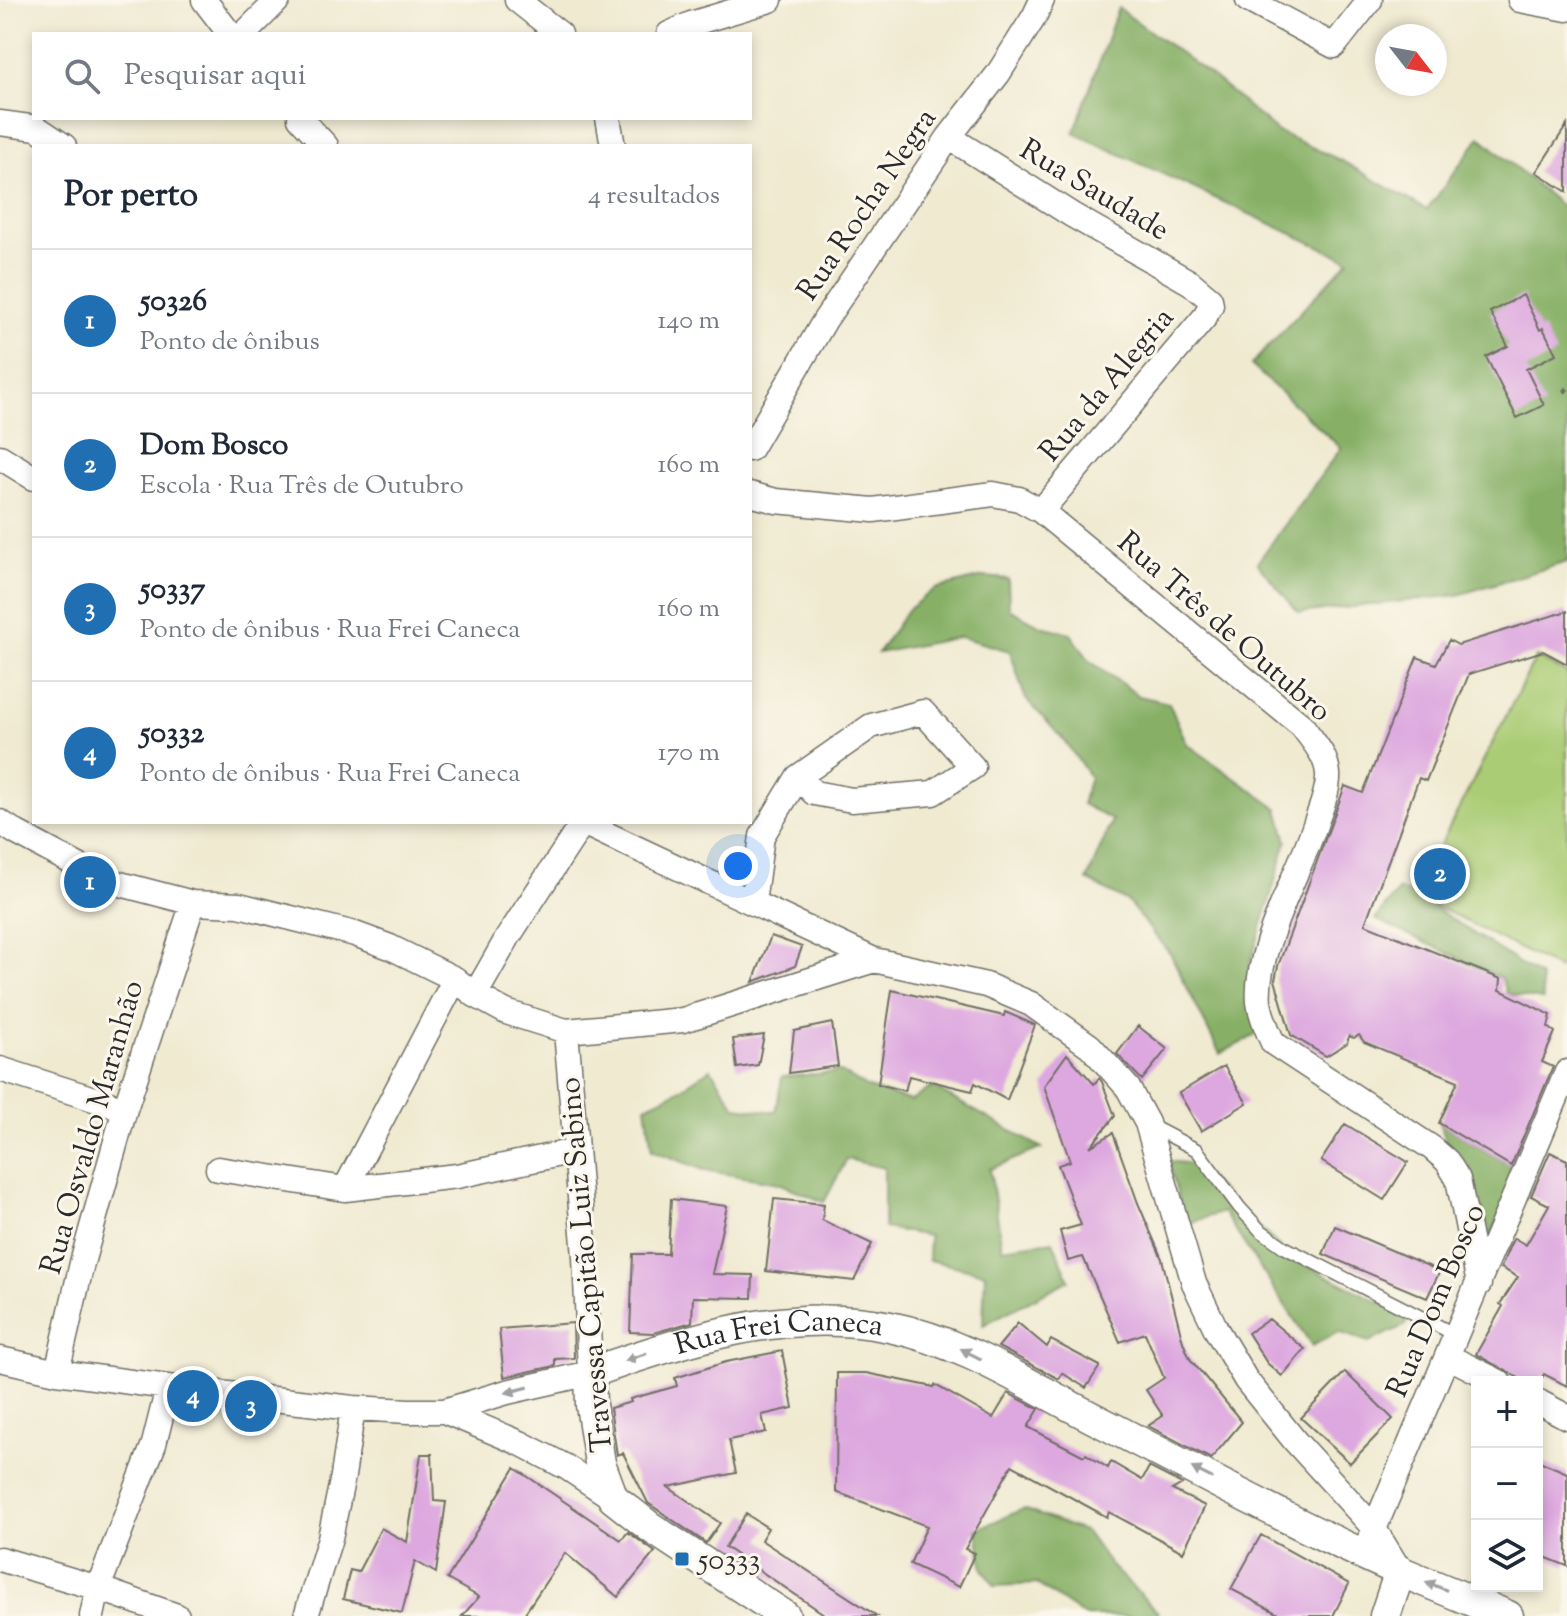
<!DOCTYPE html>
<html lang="pt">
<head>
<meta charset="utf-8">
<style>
	:root { --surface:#fff; --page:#f6f6f7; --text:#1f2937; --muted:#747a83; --line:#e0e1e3; --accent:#1f6fb2 }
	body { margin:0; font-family:"Sorts Mill Goudy",serif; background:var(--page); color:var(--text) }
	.controls { position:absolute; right:24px; bottom:24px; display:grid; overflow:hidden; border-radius:0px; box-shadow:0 4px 12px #0003 }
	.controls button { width:72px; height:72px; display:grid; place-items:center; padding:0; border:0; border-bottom:2px solid var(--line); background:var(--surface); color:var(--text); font:40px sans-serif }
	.compass { position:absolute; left:1375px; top:24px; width:72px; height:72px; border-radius:50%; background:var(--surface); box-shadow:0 4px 12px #0003; rotate:121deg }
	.you { position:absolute; left:738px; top:866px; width:28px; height:28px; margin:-20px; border:6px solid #fff; border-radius:50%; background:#1a73e8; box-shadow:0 0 0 12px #1a73e833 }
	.badge { display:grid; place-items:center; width:52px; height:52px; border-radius:50%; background:var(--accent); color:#fff; font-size:26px; font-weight:700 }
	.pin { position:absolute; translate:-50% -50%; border:4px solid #fff; box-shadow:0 2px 8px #0006 }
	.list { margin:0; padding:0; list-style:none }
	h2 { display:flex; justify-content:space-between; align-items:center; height:104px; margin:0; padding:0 32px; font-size:34px }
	h2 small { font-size:26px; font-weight:400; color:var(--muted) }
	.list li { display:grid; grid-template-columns:52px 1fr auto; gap:24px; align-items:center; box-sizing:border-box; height:144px; padding:0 32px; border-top:2px solid var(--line) }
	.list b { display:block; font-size:30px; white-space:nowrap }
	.list p { margin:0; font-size:26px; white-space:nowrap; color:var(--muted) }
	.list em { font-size:26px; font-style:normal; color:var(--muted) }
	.icon { flex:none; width:44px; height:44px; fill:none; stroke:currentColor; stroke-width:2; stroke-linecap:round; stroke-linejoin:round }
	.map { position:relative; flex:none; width:1567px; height:1616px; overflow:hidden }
	.search { position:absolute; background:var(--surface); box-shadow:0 4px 12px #0003; left:32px; top:32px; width:720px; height:88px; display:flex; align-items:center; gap:20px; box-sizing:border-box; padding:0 28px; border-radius:0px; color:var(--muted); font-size:30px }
	.panel { position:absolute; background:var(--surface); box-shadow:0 4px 12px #0003; left:32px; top:144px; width:720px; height:680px; border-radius:0px }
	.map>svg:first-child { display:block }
	.green { fill:#aacc75; stroke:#6a7c50; stroke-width:2 }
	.forest { fill:#87b066; stroke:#596e48; stroke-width:2 }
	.building { fill:#dda7df }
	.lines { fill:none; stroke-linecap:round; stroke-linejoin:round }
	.service-casing { stroke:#706e65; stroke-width:15 }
	.minor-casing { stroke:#706e65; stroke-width:27 }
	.tertiary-casing { stroke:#706e65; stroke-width:33 }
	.path { stroke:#706e65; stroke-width:5; stroke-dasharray:6 6; stroke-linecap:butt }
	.service { stroke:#fff; stroke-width:12 }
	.minor { stroke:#fff; stroke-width:24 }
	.tertiary { stroke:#fff; stroke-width:30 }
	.oneway { fill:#a0a0a0 }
	.poi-dot { fill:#1f6fb2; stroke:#fbf7ec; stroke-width:3 }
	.labels { text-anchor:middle; stroke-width:6; stroke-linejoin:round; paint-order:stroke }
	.street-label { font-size:30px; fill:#2b2b2b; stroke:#fbf7ec }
	.poi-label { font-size:30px; fill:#2b2b2b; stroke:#fbf7ec; text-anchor:start }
</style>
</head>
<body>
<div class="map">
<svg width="1567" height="1616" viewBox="0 0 1567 1616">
	<rect width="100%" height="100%" fill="#fbf7ec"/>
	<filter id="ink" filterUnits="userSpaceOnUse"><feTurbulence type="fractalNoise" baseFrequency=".0125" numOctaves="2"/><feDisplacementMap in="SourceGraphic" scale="16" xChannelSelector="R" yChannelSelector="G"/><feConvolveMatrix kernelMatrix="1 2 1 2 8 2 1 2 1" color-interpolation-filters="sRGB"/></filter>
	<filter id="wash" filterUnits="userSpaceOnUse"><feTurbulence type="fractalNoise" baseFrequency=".006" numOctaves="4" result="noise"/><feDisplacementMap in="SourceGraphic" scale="32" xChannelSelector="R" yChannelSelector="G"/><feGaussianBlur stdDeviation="1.8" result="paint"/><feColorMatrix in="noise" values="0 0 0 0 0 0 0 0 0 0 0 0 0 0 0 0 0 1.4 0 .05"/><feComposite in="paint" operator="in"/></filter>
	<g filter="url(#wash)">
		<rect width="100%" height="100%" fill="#f0ead1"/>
		<path class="green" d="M1536 657 1567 673V954L1559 969 1415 895Z"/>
		<path class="forest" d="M1118 8 1214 78 1278 132 1342 161 1427 210 1480 137 1567 211V562L1458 595 1299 613 1257 563 1341 448 1251 365 1349 260 1074 133Z
			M983 577 1008 579 1009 609 1041 626 1070 633 1090 661 1139 696 1169 703 1187 744 1278 809 1287 841 1250 965 1256 1035 1220 1054 1171 955 1128 902 1087 880 1112 820 1082 804 1090 777 1063 739 1025 698 1010 651 960 637 878 653 907 610 935 589Z
			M1399 890 1415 895 1540 977 1543 1000 1507 994 1501 978 1375 919Z
			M711 1069 736 1107 776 1112 782 1077 841 1072 868 1088 911 1101 932 1087 1042 1148 990 1169 1002 1248 1053 1241 1069 1280 983 1325 985 1273 928 1260 929 1236 884 1228V1168L847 1159 824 1202 779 1183 704 1170 652 1150 646 1106 676 1092Z
			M1439 1123 1518 1170 1490 1237 1477 1244 1458 1169Z
			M1168 1161 1193 1164 1290 1257 1407 1316 1406 1325 1369 1342 1338 1332 1312 1346 1223 1212 1186 1224Z
			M1023 1509 1086 1532 1110 1565 1158 1612 1156 1616H1084L1037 1584 995 1586 983 1569 977 1529Z"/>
		<g id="blocks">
			<path class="building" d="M1567 125V192L1536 172Z
				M1523 295 1540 330 1543 328 1556 354 1526 369 1544 405 1517 418 1486 357 1508 346 1490 312Z
				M1567 611V664L1543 651 1469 674 1426 781 1419 778 1365 924 1501 979 1500 990 1551 1015 1548 1027 1555 1032 1542 1062 1553 1067 1511 1166 1439 1123 1458 1081 1364 1042 1359 1035 1354 1038 1349 1036 1347 1043 1326 1056 1291 1035 1275 980 1278 966 1345 786 1363 793 1417 657 1436 664 1449 640 1458 645Z
				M771 936 802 947 795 966 753 982Z
				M892 990 1004 1016 1005 1012 1035 1025 1007 1100 975 1083 972 1091 909 1076 905 1091 878 1084Z
				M832 1023 838 1066 789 1073 794 1031Z
				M1138 1026 1167 1049 1142 1080 1117 1054Z
				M764 1035 758 1065 737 1068 733 1039Z
				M1067 1054 1094 1084 1099 1078 1102 1082 1115 1116 1090 1147 1113 1133 1138 1203 1162 1259 1183 1342 1190 1359 1242 1422 1211 1459 1148 1426 1163 1416 1146 1390 1164 1378 1145 1333 1120 1342 1083 1257 1068 1261 1060 1231 1081 1225 1058 1165 1070 1161 1044 1086Z
				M1224 1066 1247 1103 1201 1131 1179 1093Z
				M1345 1124 1408 1162 1384 1200 1321 1161Z
				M1550 1152 1567 1160V1386L1544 1374 1537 1386V1382H1526L1476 1354 1503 1306 1500 1304 1518 1277 1501 1268 1510 1245 1514 1238 1526 1245 1549 1205 1531 1196Z
				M671 1199 727 1206 712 1274 753 1275 752 1298 693 1297 692 1322 653 1333 630 1332 633 1254H668Z
				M774 1199 824 1204 822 1220 872 1244 854 1281 766 1271Z
				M1335 1226 1440 1271 1427 1298 1323 1254Z
				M1269 1319 1305 1349 1282 1376 1267 1363 1248 1333Z
				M573 1323 574 1358 555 1359V1366L504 1377 499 1329Z
				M1018 1323 1047 1347 1051 1340 1100 1366 1086 1388 1062 1373 1059 1379 998 1347Z
				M782 1351 793 1408 762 1415 766 1432 729 1440 736 1473 668 1487 720 1523 706 1543 648 1503 623 1453 617 1455 610 1408 631 1402 630 1399 677 1386 675 1378 726 1362Z
				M1345 1372 1393 1419 1350 1463 1301 1418Z
				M837 1373H866L934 1387 935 1385 993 1418 1008 1393 1039 1409 1028 1427 1084 1456 1086 1454 1108 1468 1111 1462 1142 1480 1149 1467 1182 1484 1172 1490 1205 1506 1183 1552 1109 1512 1107 1517 1012 1465 965 1549 975 1553 959 1587 910 1564 927 1526 836 1492Z
				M421 1454H432L434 1501 446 1502 436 1573 415 1561 402 1613 343 1599 350 1570 358 1572 381 1528 407 1542Z
				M1537 1460 1567 1473V1566L1537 1554Z
				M515 1468 621 1540 628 1532 655 1552 618 1597 565 1553 523 1616H462L479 1597 447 1579Z
				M746 1514 768 1528 761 1540 877 1616H827L725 1547Z
				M1261 1535 1349 1584 1333 1616H1282L1231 1589Z"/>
		</g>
	</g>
	<g filter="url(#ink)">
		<use href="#blocks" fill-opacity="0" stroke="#706e65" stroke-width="2"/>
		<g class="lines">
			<defs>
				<path id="service" d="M1149 1125 1197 1150 1239 1207 1260 1230 1284 1247 1456 1335"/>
				<path id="minor" d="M204 0 230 34
					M517 0 560 34
					M1248 0 1334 46 1370 0
					M1520 0 1567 9
					M244 34 278 0
					M669 34 691 24 770 0
					M300 118 326 146
					M608 118 613 146
					M0 123 37 128 64 146
					M949 137 1072 215 1191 283 1210 299 1211 305 1204 318 1041 511
					M750 449 825 320 949 137 998 74 1034 17 1042 0
					M0 457 34 478
					M750 494 776 501 873 510 993 494 1019 499 1041 511 1302 726C1312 740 1327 756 1328 774 1329 789 1321 808 1316 822 1300 872 1254 950 1259 1002 1261 1017 1267 1029 1273 1043L1432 1148 1447 1161 1458 1179 1479 1284
					M0 822 17 833 105 880 193 903 239 905 355 934 390 947 455 979 475 995 506 1012 566 1031 683 1020 874 960 986 985 1031 1004 1090 1046 1128 1088 1147 1123 1194 1283 1217 1331 1246 1380 1295 1441 1373 1527 1400 1571
					M583 823 874 960
					M753 903 762 836 798 777 871 726 923 712 973 767 933 793 852 800 814 793 798 777
					M475 995 508 937 583 822
					M0 1069 125 1109
					M218 1169 345 1189 457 1176 574 1151
					M345 1189 455 979
					M1447 1356 1499 1382
					M0 1359 57 1372 175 1388 353 1408 409 1411H444L507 1392 590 1373 585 1256 566 1031
					M57 1372 82 1263 125 1109 193 903
					M1537 1401 1567 1417
					M444 1411 520 1443 566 1467 613 1498
					M1369 1541 1567 1072
					M0 1559 98 1588 177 1616
					M92 1616 98 1588 154 1444 168 1388
					M306 1616 330 1538 343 1476 353 1408"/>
				<g id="tertiary">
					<path id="s1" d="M785 1616 650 1527 613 1498 600 1463 591 1405 590 1373C685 1339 789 1306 890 1327 965 1342 1031 1387 1099 1421 1199 1472 1299 1527 1402 1572 1437 1587 1473 1601 1508 1616"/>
					<path d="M1385 1616 1400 1571"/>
				</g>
			</defs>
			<use href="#service" class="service-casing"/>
			<use href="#minor" class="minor-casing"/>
			<use href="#tertiary" class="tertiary-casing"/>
			<path class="path" d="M1564 392 1567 388"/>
			<use href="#service" class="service"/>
			<use href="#minor" class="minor"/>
			<use href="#tertiary" class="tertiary"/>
		</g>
		<defs><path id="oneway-solid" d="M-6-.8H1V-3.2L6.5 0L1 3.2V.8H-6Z" transform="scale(2)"/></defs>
		<g class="oneway">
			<use href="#oneway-solid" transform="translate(971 1354) rotate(-153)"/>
			<use href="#oneway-solid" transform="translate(636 1357) rotate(160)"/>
			<use href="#oneway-solid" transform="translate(517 1390) rotate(166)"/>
			<use href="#oneway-solid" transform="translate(1202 1473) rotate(-153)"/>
			<use href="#oneway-solid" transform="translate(1436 1586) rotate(-158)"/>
		</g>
	</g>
	<rect class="poi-dot" x="674" y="1551" width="16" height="16" rx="4"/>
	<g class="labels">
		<g class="street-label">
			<text transform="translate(1095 189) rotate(31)" y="10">Rua Saudade</text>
			<text transform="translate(866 204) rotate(-56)" y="10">Rua Rocha Negra</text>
			<text transform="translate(1106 384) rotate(-50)" y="10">Rua da Alegria</text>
			<text transform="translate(1225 626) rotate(41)" y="10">Rua Três de Outubro</text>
			<text transform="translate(91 1127) rotate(-74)" y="10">Rua Osvaldo Maranhão</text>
			<text transform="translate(585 1265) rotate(-95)" y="10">Travessa Capitão Luiz Sabino</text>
			<text transform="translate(1435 1300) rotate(-67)" y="10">Rua Dom Bosco</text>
			<text dy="10" stroke="none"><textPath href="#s1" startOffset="532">Rua Frei Caneca</textPath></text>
		</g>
		<g class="poi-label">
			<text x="698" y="1569">50333</text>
		</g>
	</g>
</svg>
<div class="controls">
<button>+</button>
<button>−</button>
<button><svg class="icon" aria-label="layers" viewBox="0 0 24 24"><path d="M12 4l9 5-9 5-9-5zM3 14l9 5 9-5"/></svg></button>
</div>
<svg class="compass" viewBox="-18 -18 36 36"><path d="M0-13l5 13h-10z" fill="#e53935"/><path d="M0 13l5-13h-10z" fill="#747a83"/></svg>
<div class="you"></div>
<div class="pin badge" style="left:90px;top:882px">1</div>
<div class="pin badge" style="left:1440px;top:874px">2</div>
<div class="pin badge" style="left:251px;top:1406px">3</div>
<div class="pin badge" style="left:193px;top:1396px">4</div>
<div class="search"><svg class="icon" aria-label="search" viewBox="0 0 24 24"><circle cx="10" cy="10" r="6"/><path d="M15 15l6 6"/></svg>Pesquisar aqui</div>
<section class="panel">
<h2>Por perto<small>4 resultados</small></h2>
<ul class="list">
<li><span class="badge">1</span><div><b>50326</b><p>Ponto de ônibus</p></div><em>140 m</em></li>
<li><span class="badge">2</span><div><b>Dom Bosco</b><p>Escola · Rua Três de Outubro</p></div><em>160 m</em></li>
<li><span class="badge">3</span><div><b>50337</b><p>Ponto de ônibus · Rua Frei Caneca</p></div><em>160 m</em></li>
<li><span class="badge">4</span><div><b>50332</b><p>Ponto de ônibus · Rua Frei Caneca</p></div><em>170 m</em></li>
</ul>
</section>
</div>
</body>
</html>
